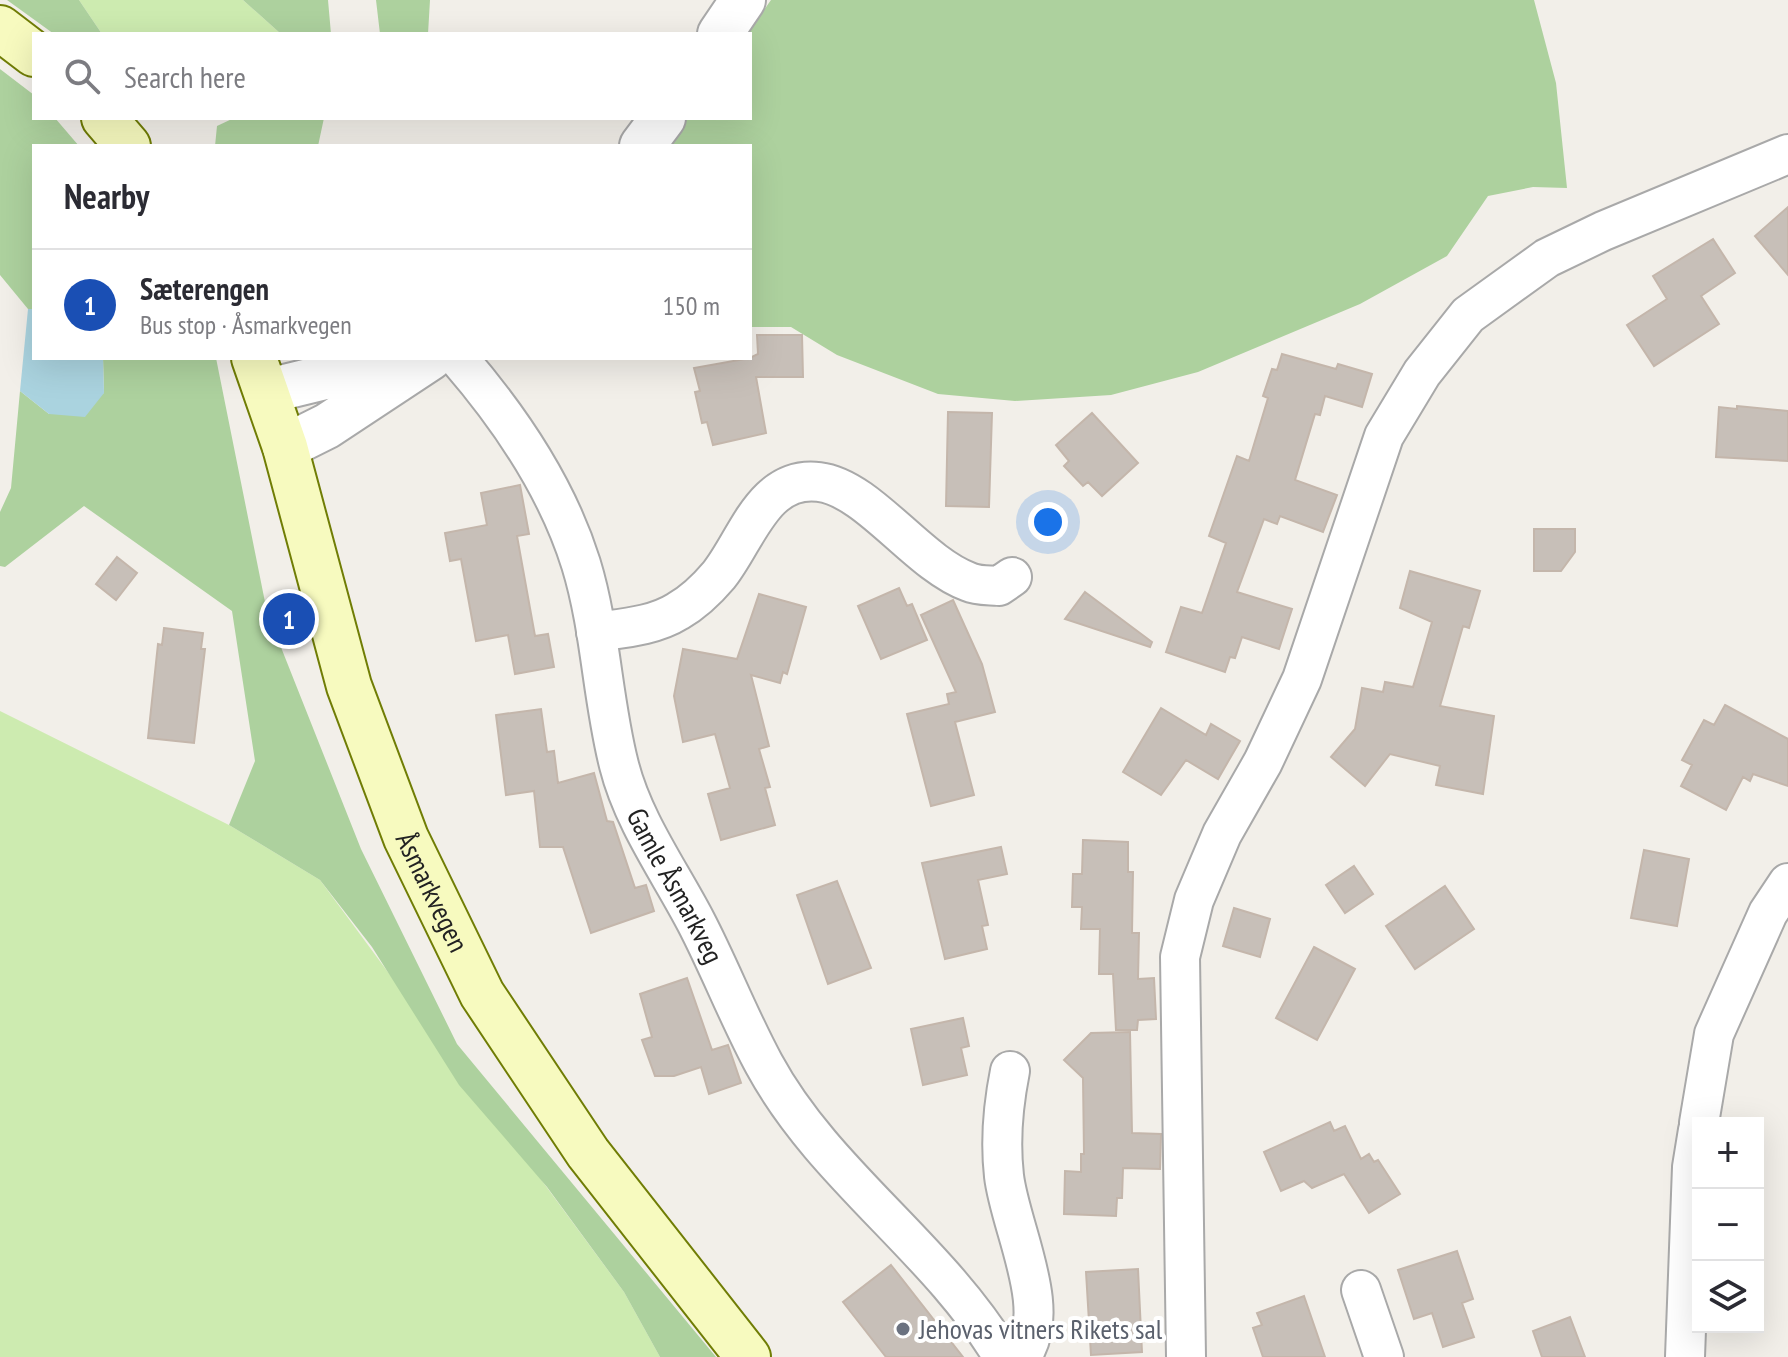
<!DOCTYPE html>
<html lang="en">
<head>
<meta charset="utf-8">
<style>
	:root { --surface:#fff; --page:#f2f2f3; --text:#2b2b33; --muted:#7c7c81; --line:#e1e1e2; --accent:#2563eb }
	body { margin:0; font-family:"PT Sans Narrow",sans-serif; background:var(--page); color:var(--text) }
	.controls { position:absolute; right:24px; bottom:24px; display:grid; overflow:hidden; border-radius:0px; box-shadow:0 8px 32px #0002 }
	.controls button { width:72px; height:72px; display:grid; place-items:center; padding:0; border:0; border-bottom:2px solid var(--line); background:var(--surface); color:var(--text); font:40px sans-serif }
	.you { position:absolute; left:1048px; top:522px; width:28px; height:28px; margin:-20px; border:6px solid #fff; border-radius:50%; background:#1a73e8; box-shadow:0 0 0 12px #1a73e833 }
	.badge { display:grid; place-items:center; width:52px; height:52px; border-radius:50%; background:var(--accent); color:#fff; font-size:26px; font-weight:700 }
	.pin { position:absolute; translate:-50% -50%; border:4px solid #fff; box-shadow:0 2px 8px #0006 }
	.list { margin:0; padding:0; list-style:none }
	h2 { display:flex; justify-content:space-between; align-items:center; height:104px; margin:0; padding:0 32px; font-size:34px }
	h2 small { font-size:26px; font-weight:400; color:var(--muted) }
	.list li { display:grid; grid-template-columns:52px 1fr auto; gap:24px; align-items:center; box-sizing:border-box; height:112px; padding:0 32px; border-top:2px solid var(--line) }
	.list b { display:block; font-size:30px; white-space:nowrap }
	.list p { margin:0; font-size:26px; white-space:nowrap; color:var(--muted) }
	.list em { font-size:26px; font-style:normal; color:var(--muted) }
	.icon { flex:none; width:44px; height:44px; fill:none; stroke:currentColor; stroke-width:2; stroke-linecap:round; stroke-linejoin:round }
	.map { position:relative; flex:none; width:1788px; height:1357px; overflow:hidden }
	.search { position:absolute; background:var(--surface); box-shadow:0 8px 32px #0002; left:32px; top:32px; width:720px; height:88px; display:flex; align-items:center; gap:20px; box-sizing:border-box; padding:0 28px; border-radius:0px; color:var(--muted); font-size:30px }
	.panel { position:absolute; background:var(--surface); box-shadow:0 8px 32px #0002; left:32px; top:144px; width:720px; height:216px; border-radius:0px }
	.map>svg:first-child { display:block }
	.grass { fill:#cdebb0 }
	.forest { fill:#add19e }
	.water { fill:#aad3df }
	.building { fill:#c7bfb8; stroke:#c4b6ab; stroke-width:2 }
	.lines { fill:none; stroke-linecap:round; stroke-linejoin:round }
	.minor-casing { stroke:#a9a9a9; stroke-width:42 }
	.tertiary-casing { stroke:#a9a9a9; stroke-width:48 }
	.secondary-casing { stroke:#707d05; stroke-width:48 }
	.minor { stroke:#fff; stroke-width:38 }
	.tertiary { stroke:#fff; stroke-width:44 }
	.secondary { stroke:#f7fabf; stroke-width:44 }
	.worship-dot { fill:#6b7280; stroke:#fff; stroke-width:3 }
	.labels { text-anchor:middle; stroke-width:8; stroke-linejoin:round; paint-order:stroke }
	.street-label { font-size:28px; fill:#222; stroke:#fff }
	.worship-label { font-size:28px; fill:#5b616d; stroke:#fff; text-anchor:start }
</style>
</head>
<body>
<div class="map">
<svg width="1788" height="1357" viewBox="0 0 1788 1357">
	<rect width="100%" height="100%" fill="#f2efe9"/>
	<path class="grass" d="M79 0H243L281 34H102Z
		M0 711 229 825 320 880 624 1292 660 1357H0Z"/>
	<path class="forest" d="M7 0H79L102 34H54Z
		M243 0H328L331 34H281Z
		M376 0H430L428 34H380Z
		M771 0H1534L1556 83 1567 188 1533 187 1488 196 1447 256 1360 304 1198 372 1111 395 1015 401 938 394 837 355 791 327H750V146H667L687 118H750V34H747Z
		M0 69 34 95V118H55L79 146H34V309H28L0 275Z
		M234 118H324L318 146H215L217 126Z
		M103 358H216L267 612 361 849 457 1044 716 1357H660L624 1292 547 1187 459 1085 372 947 320 880 229 825 255 761 232 611 84 506 5 567 0 566V512L11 488 20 391 49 414 104 393Z"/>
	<path class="water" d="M28 309H34V358H103L104 393 85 417 49 414 20 391Z"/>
	<path class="building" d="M1788 207V275L1755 236Z
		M1713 239 1735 273 1701 296 1719 324 1654 366 1627 325 1667 299 1653 276Z
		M757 335H802L803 377H756L766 433 713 445 707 422 702 423 695 392 700 391 694 368 750 358 758 354Z
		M1282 354 1336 369 1338 364 1372 374 1362 407 1325 396 1320 415 1315 414 1295 480 1337 495 1323 532 1280 516 1277 524 1264 519 1237 592 1292 609 1279 649 1242 637 1235 658 1230 657 1225 672 1166 652 1181 607 1202 613 1226 543 1209 536 1237 456 1249 461 1268 398 1263 396 1272 369 1277 370Z
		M1737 406 1788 411V461L1716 457 1719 407 1737 409Z
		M948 412 992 413 989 507 946 506Z
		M1092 413 1138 463 1102 496 1088 482 1083 486 1064 466 1069 461 1056 445Z
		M520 485 529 534 517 536 535 636 548 634 554 667 515 674 508 635 476 641 461 559 450 561 445 533 487 525 481 493Z
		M1534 529H1575V552L1561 571H1534Z
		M117 557 137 573 116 600 96 584Z
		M1410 571 1480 591 1469 628 1463 626 1440 706 1494 716 1483 794 1436 785 1440 766 1390 754 1365 786 1331 757 1355 729 1362 688 1383 692 1385 682 1413 687 1432 622 1400 608Z
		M899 588 907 606 912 604 927 640 881 659 858 606Z
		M1085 592 1152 642 1150 647 1065 619Z
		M759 594 806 607 787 674 783 672 780 683 751 675 769 746 759 749 770 787 765 788 775 825 721 840 708 794 730 788 715 734 683 742 674 696 683 649 737 659Z
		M953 600 982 664 995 712 955 722 974 795 931 806 907 714 949 704 947 694 956 692 921 615Z
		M164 628 203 633 201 649H205L194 743 148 738 158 644 162 645Z
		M1725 705 1788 739V786L1753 774 1750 781 1743 777 1726 810 1681 786 1692 765 1682 760 1704 720 1714 725Z
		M1161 708 1206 735 1211 724 1240 741 1218 779 1186 760 1161 795 1123 772Z
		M541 709 547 752 554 751 558 783 594 773 607 821 613 822 635 888 646 885 654 911 591 933 563 847H540L534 791 506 795 496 715Z
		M1083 840 1128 842V872H1133L1132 933H1139L1138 979 1154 978 1156 1019 1138 1020 1137 1030H1116L1113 974H1099L1100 929H1081L1082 907H1072L1073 874H1082Z
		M1001 847 1007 874 978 880 988 925 982 926 987 949 945 959 922 863Z
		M1644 850 1689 859 1677 926 1631 918Z
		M1354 866 1373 894 1345 913 1326 885Z
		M837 881 871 968 828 984 797 895Z
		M1445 886 1474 929 1415 969 1386 926Z
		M1234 908 1270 919 1260 957 1223 946Z
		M1314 947 1355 969 1317 1040 1276 1018Z
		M687 978 712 1050 728 1045 741 1083 709 1094 701 1067 674 1076H655L642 1040 652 1037 640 994Z
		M963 1018 969 1046 961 1048 967 1075 923 1085 911 1029Z
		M1130 1032 1132 1133 1161 1134 1160 1169 1123 1168 1122 1198H1117L1116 1216 1064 1214 1065 1171 1081 1172V1154H1084L1083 1078 1064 1060 1091 1033Z
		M1330 1122 1334 1131 1345 1126 1361 1159 1369 1154 1374 1162 1378 1160 1400 1194 1369 1213 1344 1174 1312 1188 1304 1181 1281 1191 1264 1152Z
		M1457 1251 1473 1299 1462 1303 1474 1337 1443 1347 1432 1313 1414 1319 1398 1270Z
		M891 1265 963 1357H886L843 1302Z
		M1138 1269 1142 1352 1091 1355 1086 1272Z
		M1304 1296 1325 1357H1263L1253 1328 1262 1325 1257 1313Z
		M1570 1317 1585 1357H1542L1533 1331Z"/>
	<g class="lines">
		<defs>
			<g id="minor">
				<path id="s1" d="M458 358C510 418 557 487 581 564 601 629 602 699 619 765 633 821 670 872 696 922 720 968 739 1018 764 1064 824 1175 938 1248 1003 1357"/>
				<path d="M596 632C624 628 654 626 678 611 692 603 708 588 719 575 747 540 763 475 819 482 869 488 917 563 969 582 978 586 990 585 999 586L1012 577"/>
				<path d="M1010 1071C1003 1106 1000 1141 1004 1176 1010 1228 1055 1311 1021 1357"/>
				<path d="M1699 1123 1714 1034 1768 913 1788 883"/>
				<path d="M1361 1290 1384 1357"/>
				<path d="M1186 1357 1180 957 1194 900 1222 834 1263 762 1302 679 1384 436 1422 373 1468 315 1547 258 1603 231 1788 154"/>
				<path d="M1685 1357 1692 1167 1698 1130"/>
			</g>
			<path id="tertiary" d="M720 34 743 0
				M642 146 663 118
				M268 391 403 358
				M285 447 327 426 430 358"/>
			<g id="secondary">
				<path d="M0 28 34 54"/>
				<path d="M104 118 128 146"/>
				<path id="s2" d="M254 358 285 447 349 686 406 838 482 994 588 1153 748 1357"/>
			</g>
		</defs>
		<use href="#minor" class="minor-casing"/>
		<use href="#tertiary" class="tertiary-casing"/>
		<use href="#secondary" class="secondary-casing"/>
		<use href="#minor" class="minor"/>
		<use href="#tertiary" class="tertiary"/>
		<use href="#secondary" class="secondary"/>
	</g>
	<circle class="worship-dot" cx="903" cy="1329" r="8"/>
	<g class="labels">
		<g class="street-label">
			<text dy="10" stroke="none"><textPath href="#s1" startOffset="580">Gamle Åsmarkveg</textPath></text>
			<text dy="10" stroke="none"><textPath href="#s2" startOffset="564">Åsmarkvegen</textPath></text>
		</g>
		<g class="worship-label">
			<text x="919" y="1339">Jehovas vitners Rikets sal</text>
		</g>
	</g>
</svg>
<div class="controls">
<button>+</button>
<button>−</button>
<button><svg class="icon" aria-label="layers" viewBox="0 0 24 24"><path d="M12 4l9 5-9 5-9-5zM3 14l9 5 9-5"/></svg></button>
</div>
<div class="you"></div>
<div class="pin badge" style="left:289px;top:619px;background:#1a4fb4">1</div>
<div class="search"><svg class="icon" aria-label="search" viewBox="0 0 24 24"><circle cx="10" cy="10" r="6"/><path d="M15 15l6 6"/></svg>Search here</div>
<section class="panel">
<h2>Nearby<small></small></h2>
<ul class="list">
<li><span class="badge" style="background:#1a4fb4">1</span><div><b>Sæterengen</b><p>Bus stop · Åsmarkvegen</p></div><em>150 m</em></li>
</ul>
</section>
</div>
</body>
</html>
